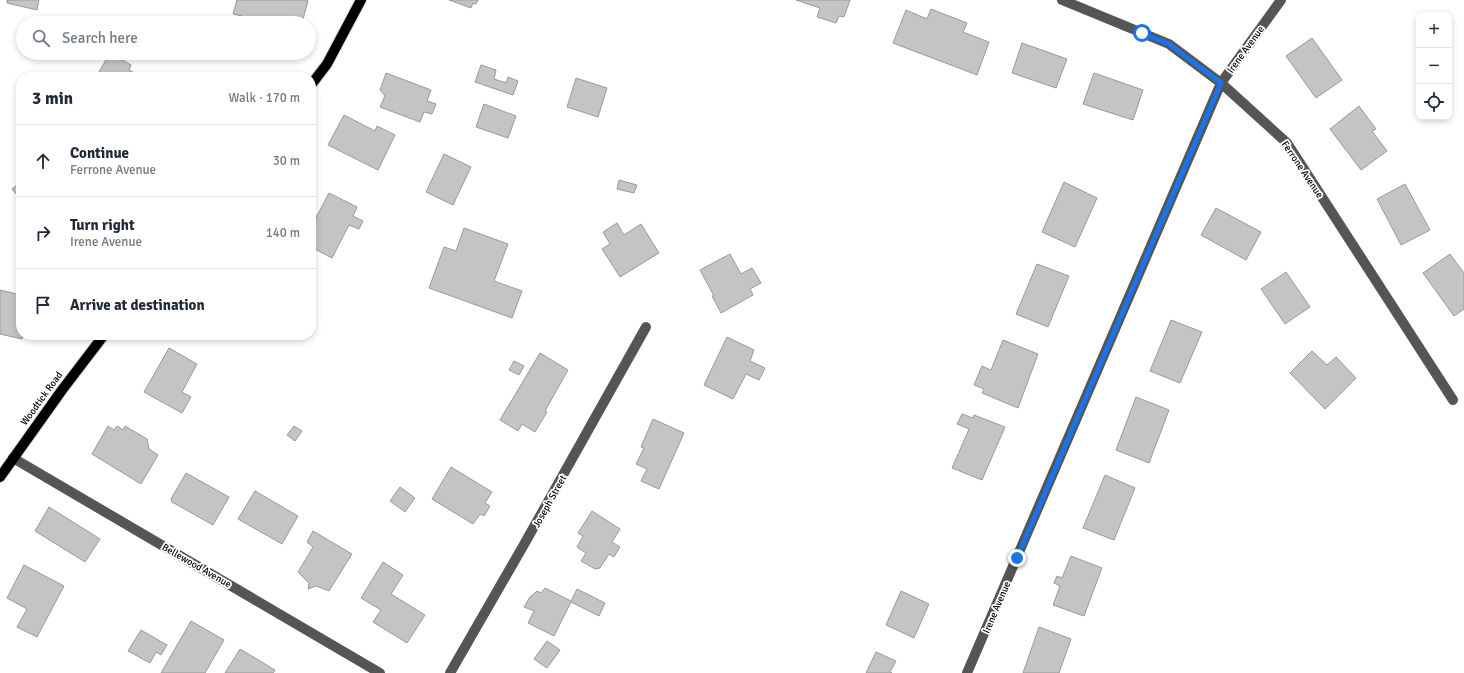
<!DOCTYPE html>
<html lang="en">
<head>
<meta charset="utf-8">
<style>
	:root { --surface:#fff; --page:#f6f6f7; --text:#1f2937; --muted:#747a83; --line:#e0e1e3 }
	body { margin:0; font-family:Signika,sans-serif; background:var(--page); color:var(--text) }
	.controls { position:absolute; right:12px; top:12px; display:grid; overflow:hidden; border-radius:8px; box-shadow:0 2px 6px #0003 }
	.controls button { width:36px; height:36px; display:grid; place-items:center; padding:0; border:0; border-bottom:1px solid var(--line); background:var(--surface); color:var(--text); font:20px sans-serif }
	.stop { position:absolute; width:12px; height:12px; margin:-9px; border:3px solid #1a73e8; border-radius:50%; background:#fff }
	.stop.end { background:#1a73e8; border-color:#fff; box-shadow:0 1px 4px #0008 }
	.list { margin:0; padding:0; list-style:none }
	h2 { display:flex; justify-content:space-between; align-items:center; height:52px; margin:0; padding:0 16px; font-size:17px }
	h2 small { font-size:13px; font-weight:400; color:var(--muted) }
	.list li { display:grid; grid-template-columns:26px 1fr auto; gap:12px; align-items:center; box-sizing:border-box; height:72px; padding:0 16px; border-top:1px solid var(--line) }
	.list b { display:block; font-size:15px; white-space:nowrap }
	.list p { margin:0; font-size:13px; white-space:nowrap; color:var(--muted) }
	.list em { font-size:13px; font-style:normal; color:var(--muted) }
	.icon { flex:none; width:22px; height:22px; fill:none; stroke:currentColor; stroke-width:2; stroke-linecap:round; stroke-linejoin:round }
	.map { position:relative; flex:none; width:1464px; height:673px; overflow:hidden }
	.search { position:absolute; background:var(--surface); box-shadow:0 2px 6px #0003; left:16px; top:16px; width:300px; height:44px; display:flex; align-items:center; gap:10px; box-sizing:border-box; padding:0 14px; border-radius:22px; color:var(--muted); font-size:15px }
	.panel { position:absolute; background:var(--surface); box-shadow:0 2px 6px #0003; left:16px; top:72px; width:300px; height:268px; border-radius:16px }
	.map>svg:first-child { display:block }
	.building { fill:#c4c4c4; stroke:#999 }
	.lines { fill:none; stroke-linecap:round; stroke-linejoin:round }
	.major-casing { stroke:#dbdbdb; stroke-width:12 }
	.minor { stroke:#555; stroke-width:10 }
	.major { stroke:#000; stroke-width:10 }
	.route { stroke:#1a73e8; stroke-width:5 }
	.labels { text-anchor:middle; stroke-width:3.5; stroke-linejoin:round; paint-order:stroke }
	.street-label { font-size:10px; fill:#000; stroke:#fff }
</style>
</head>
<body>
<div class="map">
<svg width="1464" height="673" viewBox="0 0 1464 673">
	<rect width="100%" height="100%" fill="#fff"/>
	<path class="building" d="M7 0H39L37 10 7 3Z
		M237 0H305L308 1 302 23H240L242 16 233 14Z
		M449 0H478L476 4 473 3 471 8Z
		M796 0H850L844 17 839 16 836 23 817 17 820 8Z
		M931 9 967 23 963 32 989 42 977 75 893 43 906 10 927 19Z
		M1312 38 1342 80 1316 98 1286 56Z
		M1022 43 1067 59 1056 88 1012 73Z
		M110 53 131 65 129 70 142 77H96Z
		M481 65 496 70 494 79 506 83 508 77 518 81 513 95 475 82Z
		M386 73 431 90 427 101 436 104 432 114 424 112 420 122 380 107 385 96 380 90Z
		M1094 73 1143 90 1133 120 1083 104Z
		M576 78 607 88 598 117 567 107Z
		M484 104 516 116 508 138 476 127Z
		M1359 106 1376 129 1372 131 1387 151 1361 170 1330 129Z
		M344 115 375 131 377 126 395 135 378 170 328 145Z
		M444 154 471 167 453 205 426 192Z
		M619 180 637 185 634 193 617 189Z
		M21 182V200L12 189Z
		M1064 182 1097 198 1075 247 1042 232Z
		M1405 184 1430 230 1401 245 1377 199Z
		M329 193 357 207 353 216 363 221 359 229 349 225 332 258 311 247V227Z
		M1216 208 1261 232 1246 260 1201 235Z
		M617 223 624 235 641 224 659 253 620 277 602 249 610 244 603 232Z
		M464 228 508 244 494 281 522 291 512 318 429 288 444 247 456 251Z
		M730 254 741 274 752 268 761 283 750 289 753 295 721 313 712 296H714L700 270Z
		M1450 254 1464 273V309L1454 316 1423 273Z
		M1037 264 1069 276 1048 327 1016 314Z
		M1286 272 1310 307 1285 324 1261 289Z
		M0 290 21 295V335H23L22 339 0 334Z
		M1171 320 1202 332 1180 383 1150 371Z
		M727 337 754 350 750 361 765 368 759 380 746 374 733 399 704 385Z
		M1003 340 1038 354 1018 408 982 393 984 389 974 385 982 366 991 370Z
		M169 348 197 364 182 392 191 397 182 413 144 392Z
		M1312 351 1327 365 1336 357 1356 378 1325 409 1290 373Z
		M540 353 568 370 545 411 547 412 535 432 522 424 518 431 500 420Z
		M514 361 524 366 519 375 509 370Z
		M1136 397 1169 410 1149 463 1116 450Z
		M962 414 973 418 974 415 1005 427 982 480 952 468 969 429 957 424Z
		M653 419 684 433 659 489 641 481 647 469 636 464 644 448 641 447Z
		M108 426 114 430 117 426 123 430 125 426 147 439 149 449 158 455 141 484 92 454Z
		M294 426 302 431 295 441 287 435Z
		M451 467 492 492 485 503 490 506 484 516 480 514 473 524 432 499Z
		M186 473 229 497 213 525 172 502 171 499Z
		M1105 475 1135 488 1114 540 1083 528Z
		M400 487 415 498 405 512 390 501Z
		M255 491 298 516 282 544 238 519Z
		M49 507 100 539 85 562 35 531Z
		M592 511 620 529 612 542 620 547 614 557 609 554 600 568 595 569 581 561 586 553 577 547 583 536 578 533Z
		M313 531 352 554 329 591 316 586 308 589 309 583 298 572 313 547 307 542Z
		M1071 556 1102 568 1084 616 1053 605 1060 586 1054 583 1057 576 1062 578Z
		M383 562 403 575 391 594 425 615 407 643 373 622 381 610 361 598Z
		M24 565 64 586 37 637 17 627 27 609 7 598Z
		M545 588 571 601 577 589 605 603 599 616 571 602 554 636 528 623 534 611 524 607 530 597 537 591 541 593Z
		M901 591 929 604 914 638 886 625Z
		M191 621 224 640 205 673H161Z
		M1039 627 1071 639 1059 673H1023Z
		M141 630 167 645 161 655 156 652 150 663 128 651Z
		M547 641 560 650 547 668 534 659Z
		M240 649 275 670 273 673H225Z
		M876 652 896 661 890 672 892 673H866Z"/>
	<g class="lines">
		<defs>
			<path id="major" d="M311 85 327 64 361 0
				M0 477 62 390 104 335"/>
		</defs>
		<use href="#major" class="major-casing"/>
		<path class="minor" d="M1062 0 1169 44 1221 83 1287 143 1453 400
			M13 458 380 673
			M450 673 522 548 646 327
			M967 673 1221 83 1281 0"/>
		<use href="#major" class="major"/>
	</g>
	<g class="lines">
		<path class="route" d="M1017 558 1221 83 1169 44 1142 33"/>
	</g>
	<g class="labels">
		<g class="street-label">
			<text transform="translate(1245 49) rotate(-54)" y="4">Irene Avenue</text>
			<text transform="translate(1303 169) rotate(56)" y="4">Ferrone Avenue</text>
			<text transform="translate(41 398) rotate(-54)" y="4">Woodtick Road</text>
			<text transform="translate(549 501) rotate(-61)" y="4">Joseph Street</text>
			<text transform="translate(197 565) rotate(30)" y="4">Bellewood Avenue</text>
			<text transform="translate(996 607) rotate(-67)" y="4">Irene Avenue</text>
		</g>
	</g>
</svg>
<div class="controls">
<button>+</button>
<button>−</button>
<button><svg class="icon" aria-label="locate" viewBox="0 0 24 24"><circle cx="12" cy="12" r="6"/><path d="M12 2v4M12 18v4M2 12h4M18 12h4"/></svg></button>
</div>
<div class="stop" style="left:1142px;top:33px"></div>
<div class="stop end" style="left:1017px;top:558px"></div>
<div class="search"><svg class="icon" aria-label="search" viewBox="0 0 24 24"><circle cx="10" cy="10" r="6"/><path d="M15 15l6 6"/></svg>Search here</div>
<section class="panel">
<h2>3 min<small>Walk · 170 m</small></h2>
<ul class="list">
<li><svg class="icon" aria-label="ahead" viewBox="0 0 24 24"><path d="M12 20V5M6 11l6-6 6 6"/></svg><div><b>Continue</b><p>Ferrone Avenue</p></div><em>30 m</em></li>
<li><svg class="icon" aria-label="right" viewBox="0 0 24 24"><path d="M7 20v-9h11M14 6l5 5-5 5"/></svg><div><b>Turn right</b><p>Irene Avenue</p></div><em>140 m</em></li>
<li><svg class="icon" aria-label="arrive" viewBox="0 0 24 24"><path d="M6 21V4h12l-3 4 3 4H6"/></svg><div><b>Arrive at destination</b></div></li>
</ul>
</section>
</div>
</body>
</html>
